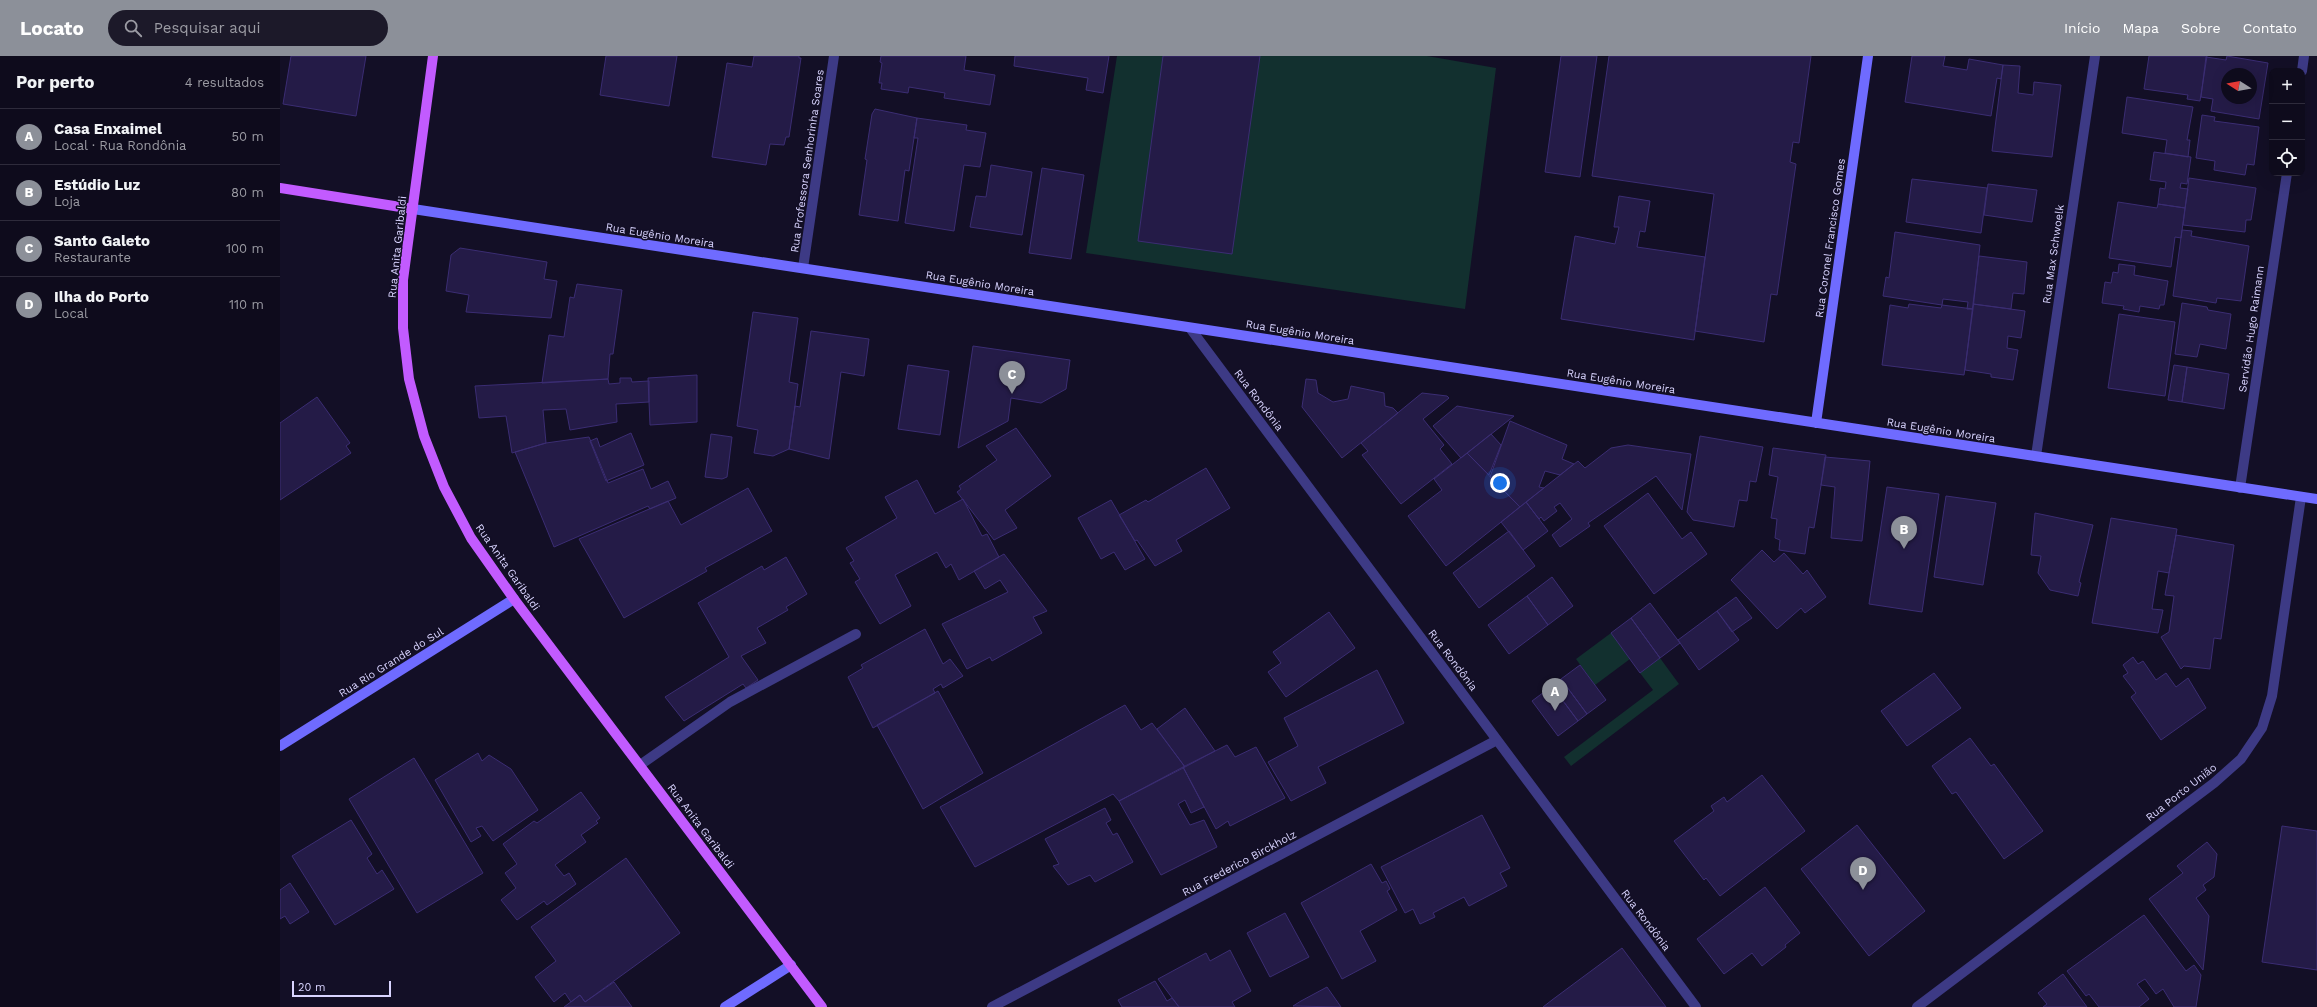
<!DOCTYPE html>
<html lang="pt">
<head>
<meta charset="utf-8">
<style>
	:root { --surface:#0e0b1c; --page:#1c1929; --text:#f1f3f6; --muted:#9b9ba3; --line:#2e2b3b; --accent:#8c9099 }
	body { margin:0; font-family:"Work Sans",sans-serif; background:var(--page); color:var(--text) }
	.controls { position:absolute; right:12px; top:12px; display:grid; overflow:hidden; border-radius:8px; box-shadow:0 4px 16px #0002 }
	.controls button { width:36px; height:36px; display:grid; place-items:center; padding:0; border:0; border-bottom:1px solid var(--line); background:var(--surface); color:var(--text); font:20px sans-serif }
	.compass { position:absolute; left:1941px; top:12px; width:36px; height:36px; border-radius:50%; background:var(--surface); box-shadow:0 4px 16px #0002; rotate:281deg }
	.scale { position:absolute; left:12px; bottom:10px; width:99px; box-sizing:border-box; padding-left:4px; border:2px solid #d9d4ff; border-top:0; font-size:11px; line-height:14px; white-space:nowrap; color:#d9d4ff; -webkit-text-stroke:3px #130f26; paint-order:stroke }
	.you { position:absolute; left:1220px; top:427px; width:14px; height:14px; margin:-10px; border:3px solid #fff; border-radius:50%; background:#1a73e8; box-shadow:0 0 0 6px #1a73e833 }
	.badge { display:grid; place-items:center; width:26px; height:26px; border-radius:50%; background:var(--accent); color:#fff; font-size:13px; font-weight:700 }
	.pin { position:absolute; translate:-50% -33px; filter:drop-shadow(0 1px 2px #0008) }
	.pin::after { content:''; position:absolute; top:21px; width:14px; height:12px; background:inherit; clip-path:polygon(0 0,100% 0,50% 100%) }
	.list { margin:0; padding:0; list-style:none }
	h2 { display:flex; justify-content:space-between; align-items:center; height:52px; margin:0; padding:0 16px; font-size:17px }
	h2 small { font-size:13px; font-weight:400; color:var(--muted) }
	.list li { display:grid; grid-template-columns:26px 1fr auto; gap:12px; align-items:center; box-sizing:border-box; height:56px; padding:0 16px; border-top:1px solid var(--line) }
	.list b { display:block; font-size:15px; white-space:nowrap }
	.list p { margin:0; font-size:13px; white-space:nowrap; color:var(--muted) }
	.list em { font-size:13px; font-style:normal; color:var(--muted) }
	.icon { flex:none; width:22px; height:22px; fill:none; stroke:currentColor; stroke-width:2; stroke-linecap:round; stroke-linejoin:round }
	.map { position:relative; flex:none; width:2037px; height:951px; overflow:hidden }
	header { display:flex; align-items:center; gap:24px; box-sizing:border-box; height:56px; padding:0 20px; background:var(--accent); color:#fff }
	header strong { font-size:19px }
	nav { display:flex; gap:22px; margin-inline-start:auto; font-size:14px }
	.search { width:280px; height:36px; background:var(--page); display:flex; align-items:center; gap:10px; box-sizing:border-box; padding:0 14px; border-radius:22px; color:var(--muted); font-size:15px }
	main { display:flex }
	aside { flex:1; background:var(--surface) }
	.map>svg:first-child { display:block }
	.green { fill:#12302f }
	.building { fill:#241b47; stroke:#3b2d73; fill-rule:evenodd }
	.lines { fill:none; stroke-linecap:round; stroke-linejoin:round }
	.street { stroke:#3d3a85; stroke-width:10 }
	.secondary { stroke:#6f6bff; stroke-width:10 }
	.primary { stroke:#c25bff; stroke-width:10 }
	.labels { text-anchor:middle; stroke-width:3; stroke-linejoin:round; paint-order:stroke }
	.street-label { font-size:11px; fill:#d9d4ff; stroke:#130f26 }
</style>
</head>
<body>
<header>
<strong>Locato</strong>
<div class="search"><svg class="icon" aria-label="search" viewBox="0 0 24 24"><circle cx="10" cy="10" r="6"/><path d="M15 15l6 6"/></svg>Pesquisar aqui</div>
<nav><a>Início</a><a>Mapa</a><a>Sobre</a><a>Contato</a></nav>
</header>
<main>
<aside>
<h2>Por perto<small>4 resultados</small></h2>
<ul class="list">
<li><span class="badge">A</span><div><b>Casa Enxaimel</b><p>Local · Rua Rondônia</p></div><em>50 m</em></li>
<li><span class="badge">B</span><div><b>Estúdio Luz</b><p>Loja</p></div><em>80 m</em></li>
<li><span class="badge">C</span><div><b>Santo Galeto</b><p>Restaurante</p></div><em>100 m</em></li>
<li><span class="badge">D</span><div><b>Ilha do Porto</b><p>Local</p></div><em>110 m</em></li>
</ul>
</aside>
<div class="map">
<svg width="2037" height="951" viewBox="0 0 2037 951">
	<rect width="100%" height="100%" fill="#130f26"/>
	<path class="green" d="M837 0H1147L1216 12 1185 253 806 197Z
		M1331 577 1350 603 1315 629 1296 603Z
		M1380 602 1399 628 1291 710 1284 701 1373 634 1360 617Z"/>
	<path class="building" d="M11 0H86L76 60 3 48Z
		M326 0H397L389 50 320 39Z
		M474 0H519V2H521L509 81H506L504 89 490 88 486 109 432 101 447 7 472 11Z
		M601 0H686L684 14 715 19 710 49 664 42 665 37 629 31 628 37 601 33 602 27H599L602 7 600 6Z
		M735 0H829L823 37 806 34 808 22 734 10Z
		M883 0H980L952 198 858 185Z
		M1281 0H1317L1300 121 1265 116Z
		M1329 0H1531L1519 87 1513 86 1510 106 1516 108 1497 239 1491 238 1484 286 1415 275 1434 138 1312 120Z
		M1632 0H1665L1663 10 1687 14 1689 3 1723 9 1721 23 1717 22 1711 60 1625 46Z
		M1869 0H1927L1920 45 1907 43 1908 39 1864 33Z
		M1947 0 1988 7 1979 63 1931 55 1933 43 1921 41 1926 1 1946 4ZM1947 18H1971V42H1947Z
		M1723 9 1740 10 1738 37 1753 39 1754 26 1781 29 1772 101 1712 95Z
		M1847 41 1913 51 1907 84H1910L1908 101 1885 97 1887 84 1842 77Z
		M595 53 637 62 629 115 625 114 618 165 579 159 587 104 585 103 592 58Z
		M1922 59 1935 61 1934 65 1979 71 1974 109 1967 108 1965 119 1934 114 1935 105 1916 102Z
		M637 62 687 69 686 74 706 77 700 111 684 109 674 175 625 167 638 82H634Z
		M1874 96 1911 101 1907 128 1901 127 1900 132 1908 133 1905 152 1878 148 1880 132 1885 133 1886 126 1870 124Z
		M711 109 752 116 742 179 690 171 696 140 706 141Z
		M762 112 804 119 791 203 749 197Z
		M1909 122 1976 132 1971 164H1966L1965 176 1903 169Z
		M1632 123 1707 132 1701 177 1626 166Z
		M1708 128 1757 134 1752 166 1704 159Z
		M1339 140 1370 145 1365 176 1360 175 1357 191 1425 201 1414 284 1281 263 1295 180 1335 188 1339 171H1334Z
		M1838 146 1877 152 1878 148 1905 152 1901 182 1895 181 1891 211 1829 202Z
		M1902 174 1912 175 1911 180 1969 190 1961 245 1937 242 1936 247 1893 240Z
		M1615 176 1700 189 1693 253H1687L1688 246 1663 243 1662 249 1603 240 1606 221 1609 222Z
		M180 192 267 206 264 223 277 225 271 262 186 256 189 239 166 235 171 199Z
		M1699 200 1747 206 1744 238 1733 237 1731 253 1693 248Z
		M1839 208 1855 210 1854 219 1888 225 1884 249H1880L1879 253 1860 250 1859 256 1843 253 1844 250 1822 247 1825 226 1831 227 1833 216 1838 217Z
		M297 228 342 234 333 298H330L328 323 262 327 269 279 284 281 290 241 294 242Z
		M1902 247 1927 251 1928 254 1951 258 1946 293 1920 288 1917 301 1895 298Z
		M1629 248 1661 252 1662 249 1693 253 1684 319 1602 309 1610 249 1628 252Z
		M1693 248 1745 255 1741 282 1728 280 1727 292 1738 294 1733 324 1711 321V318L1685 314Z
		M473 256 518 262 509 326 518 328 509 393 493 400 474 397 478 374 457 370Z
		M1839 258 1895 266 1885 340 1828 332Z
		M531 275 589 283 584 320 561 316 549 403 509 393 515 350 520 351Z
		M693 290 790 304 786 333 761 347 731 342 728 365 678 392Z
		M628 309 669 315 660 379 618 373Z
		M1894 309 1907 311 1902 346 1888 344Z
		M1907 311 1949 318 1944 353 1902 346Z
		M417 319V366L370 369 368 322Z
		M340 322H351L352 326 369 325V346L336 348 337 366 290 374 286 353 263 354 266 387 232 397 226 360 199 362 195 330 328 323 329 328 340 327Z
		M1026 323 1036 324 1038 337 1053 346 1068 343 1071 330 1104 337 1105 350 1113 352 1118 357 1062 402 1022 351Z
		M1142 337 1167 340 1169 342 1143 363 1164 389 1160 393 1172 408 1121 448 1082 399 1088 395 1081 387Z
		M37 341 70 387 66 390 71 397 0 444V367Z
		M1177 350 1234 360 1181 402 1153 370Z
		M1230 365 1287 389 1282 403 1294 408 1280 419 1265 415 1259 431 1264 432 1240 451 1210 421Z
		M736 372 771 420 725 454 737 472 714 484 677 436 681 433 679 430 717 404 706 390Z
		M351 377 364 409 326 425 310 385 317 382 320 391Z
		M431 378 452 381 447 421 442 423 425 421Z
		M1211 378 1221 389 1209 419 1187 397Z
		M1420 380 1483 391 1476 426 1470 425 1467 445 1459 444 1454 471 1413 464 1407 456Z
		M309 381 328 427 363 413 371 433 388 425 396 442 370 453 368 450 274 491 235 396 266 387Z
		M1348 389 1411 398 1402 454 1376 420 1308 467 1310 470 1280 491 1272 479 1292 463 1280 447 1274 451 1277 455 1264 465 1261 461 1259 463 1246 446 1298 405 1305 412 1331 392Z
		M1493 392 1546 399 1534 472 1529 471 1525 498 1499 494 1500 484 1495 482 1497 463 1491 462 1498 421 1489 419Z
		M1187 397 1240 451 1166 510 1128 460 1162 434 1154 423Z
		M1545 401 1590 405 1582 485 1551 482 1555 431 1541 429Z
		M926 412 950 452 896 484 902 495 875 510 857 484 855 485 839 459 866 444 868 446Z
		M637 424 655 458 683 443 702 480 707 478 719 501 679 524 671 508 666 512 657 496 615 519 631 550 600 568 575 526 580 523 570 507 574 505 566 492 617 462 605 441Z
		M1607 431 1659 438 1642 556 1589 548Z
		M468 432 492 475 425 512 427 515 344 562 299 483 388 445 401 469Z
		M1368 437 1402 483 1411 476 1427 498 1374 538 1324 470Z
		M1666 440 1716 447 1703 529 1654 521Z
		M831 444 865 503 845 514 834 496 821 503 798 462Z
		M1246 446 1268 475 1243 494 1221 466Z
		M1755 457 1813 469 1799 526 1801 527 1798 540 1770 534 1758 517 1761 500 1751 499Z
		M1831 462 1897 473 1889 517 1878 515 1872 553 1883 554 1878 577 1812 567Z
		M1229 475 1255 510 1199 552 1173 517Z
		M1896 479 1954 489 1941 583 1934 582 1930 613 1904 610 1901 613 1881 581 1889 576 1894 540 1885 539Z
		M1482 494 1494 506 1504 497 1523 518 1527 514 1546 541 1525 557 1521 552 1497 573 1451 524Z
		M724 498 767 555 753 561 762 577 712 605 710 601 687 613 662 568 728 536 720 524 705 533 694 515Z
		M506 501 527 538 506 551 508 554 477 572 486 587 461 600 478 624 466 632 463 628 404 665 385 641 449 601 418 547 482 510 484 514Z
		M1272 521 1293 550 1268 569 1247 540Z
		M1247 540 1268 569 1229 598 1208 569Z
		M1456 541 1472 562 1452 576 1437 555Z
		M1370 547 1400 587 1380 602 1351 562Z
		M1437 555 1459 584 1419 614 1398 584Z
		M1049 556 1075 592 1006 641 988 616 1001 607 993 596Z
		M1351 562 1380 602 1360 617 1331 577Z
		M645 573 663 608 670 603 683 620 663 632 661 628 653 633 655 637 593 672 568 621 583 612 581 609Z
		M1853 601 1858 608 1863 605 1876 624 1886 617 1896 631 1908 622 1926 652 1881 684 1851 641 1856 637 1843 620 1848 617 1843 609Z
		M1300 609 1326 644 1307 658 1281 623Z
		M1097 614 1124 667 1038 711 1046 727 1011 745 988 706 1018 690 1004 662Z
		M1654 617 1681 652 1627 690 1601 655Z
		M1281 623 1307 658 1298 665 1272 630Z
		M1272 630 1298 665 1278 680 1252 645Z
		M658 635 703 717 643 753 597 669Z
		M845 649 861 674 872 667 905 711 839 745 833 738 695 811 660 751Z
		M905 652 935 695 905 711 877 673Z
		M1690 682 1711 710 1714 708 1763 775 1724 803 1676 736 1672 738 1652 710Z
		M947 689 955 701 976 691 1005 742 950 770 948 765 936 773 903 711Z
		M198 697 202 705 209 699 231 713 258 754 213 785 202 770 196 772 201 780 191 786 155 724Z
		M134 702 203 817 137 857 69 743Z
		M903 711 924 751 911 757 905 744 898 748 910 769 924 764 937 791 881 819 839 745Z
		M1482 719 1525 775 1440 840 1426 822 1424 824 1394 785 1434 755 1431 750 1444 741 1447 746Z
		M301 736 320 762 316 765 318 767 301 779 306 786 275 809 284 820 289 817 296 828 267 849 264 845 237 864 221 844 236 832 225 817 237 808 223 788 254 765 257 767Z
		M825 752 831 764 826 767 833 779 837 777 853 806 815 826 810 819 788 829 773 810 779 808 765 783Z
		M1202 759 1230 812 1220 817 1227 830 1189 850 1184 841 1153 857 1155 861 1140 868 1133 853 1125 857 1101 811Z
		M71 764 92 798 87 802 97 818 102 814 114 833 55 869 12 800Z
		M1577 769 1645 855 1589 900 1521 813Z
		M2002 770 2037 775V914L1982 906Z
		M1927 786 1937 798 1934 821 1923 829 1926 834 1916 842 1929 860 1923 914 1869 843 1903 817 1897 810Z
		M346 802 400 877 305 946 300 939 291 946 285 937 274 946 255 921 276 905 251 871Z
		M1091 808 1102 827 1106 825 1110 833 1107 835 1117 854 1080 875 1096 905 1062 923 1021 847Z
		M10 827 29 856 10 868 5 860 0 863V834Z
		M1485 831 1520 877 1505 889 1506 891 1482 910 1472 897 1444 918 1417 883Z
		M1005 857 1029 901 990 921 967 877Z
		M1864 859 1906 915 1914 909 1921 919 1916 951H1894L1883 933 1876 938 1865 923 1857 928 1869 943 1859 951H1819L1809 938 1806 940 1787 915Z
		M1342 892 1386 951H1263L1272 944Z
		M950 894 971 935 952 946 955 951H899L878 923 926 897 930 905Z
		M1783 918 1807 951H1763L1767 948 1758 937Z
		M875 925 887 945 892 942 899 951H842L838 944Z
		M334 926 352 951H284L300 939 305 946Z
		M1047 931 1061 951 1013 950 1021 945Z"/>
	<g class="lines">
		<path class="street" d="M2022 15 2024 0
			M523 212 554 0
			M910 272 1416 951
			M1756 400 1815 0
			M1960 432 2007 117
			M360 709 450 646 576 578
			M712 951 1217 684
			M1637 951 1934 727 1961 703 1982 672 1992 640 2021 441"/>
		<path class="secondary" d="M133 153 2037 443
			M1536 367 1588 0
			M0 690 234 543
			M445 951 511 909"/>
		<path class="primary" d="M153 0 123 224V272L129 323 144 380 164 431 191 482 234 543 542 951
			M0 132 133 153"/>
	</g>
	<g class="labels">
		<g class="street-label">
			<text transform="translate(527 105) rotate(-82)" y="4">Rua Professora Senhorinha Soares</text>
			<text transform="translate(380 179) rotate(9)" y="4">Rua Eugênio Moreira</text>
			<text transform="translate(1550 182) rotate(-82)" y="4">Rua Coronel Francisco Gomes</text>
			<text transform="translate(117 191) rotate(-84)" y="4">Rua Anita Garibaldi</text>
			<text transform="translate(1773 198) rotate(-82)" y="4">Rua Max Schwoelk</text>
			<text transform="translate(700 227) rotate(9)" y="4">Rua Eugênio Moreira</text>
			<text transform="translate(1971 273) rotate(-82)" y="4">Servidão Hugo Raimann</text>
			<text transform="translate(1020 276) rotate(9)" y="4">Rua Eugênio Moreira</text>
			<text transform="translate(1341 325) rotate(9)" y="4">Rua Eugênio Moreira</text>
			<text transform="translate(979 344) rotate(53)" y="4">Rua Rondônia</text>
			<text transform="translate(1661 374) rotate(9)" y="4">Rua Eugênio Moreira</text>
			<text transform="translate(228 511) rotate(55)" y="4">Rua Anita Garibaldi</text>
			<text transform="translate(1173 604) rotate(53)" y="4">Rua Rondônia</text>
			<text transform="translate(111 606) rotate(-32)" y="4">Rua Rio Grande do Sul</text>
			<text transform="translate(1901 736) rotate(-38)" y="4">Rua Porto União</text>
			<text transform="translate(421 770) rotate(53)" y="4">Rua Anita Garibaldi</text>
			<text transform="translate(959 807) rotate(-28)" y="4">Rua Frederico Birckholz</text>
			<text transform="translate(1366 864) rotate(53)" y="4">Rua Rondônia</text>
		</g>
	</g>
</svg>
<div class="controls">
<button>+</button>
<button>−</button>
<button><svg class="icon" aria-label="locate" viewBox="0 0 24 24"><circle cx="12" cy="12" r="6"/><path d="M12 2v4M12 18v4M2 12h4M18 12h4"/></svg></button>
</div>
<svg class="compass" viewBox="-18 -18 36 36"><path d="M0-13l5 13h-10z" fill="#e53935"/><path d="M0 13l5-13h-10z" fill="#9b9ba3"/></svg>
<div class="scale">20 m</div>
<div class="you"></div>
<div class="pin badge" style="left:1275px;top:655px">A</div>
<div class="pin badge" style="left:1624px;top:493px">B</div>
<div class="pin badge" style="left:732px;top:338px">C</div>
<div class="pin badge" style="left:1583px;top:834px">D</div>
</div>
</main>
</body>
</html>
